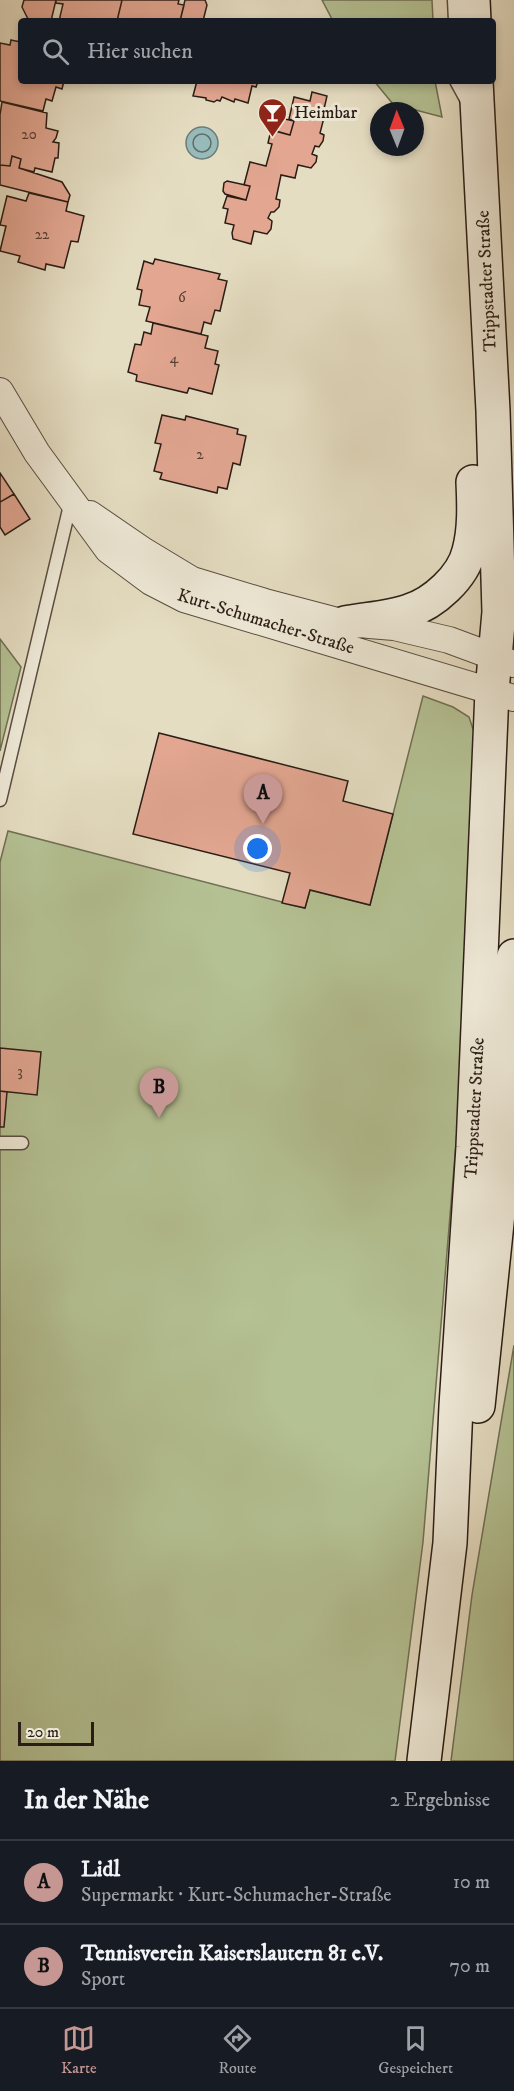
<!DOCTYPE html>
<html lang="de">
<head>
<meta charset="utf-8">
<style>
	:root { --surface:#171b24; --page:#242831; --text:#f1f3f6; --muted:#9ea1a6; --line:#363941; --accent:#c59692 }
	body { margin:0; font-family:"IM FELL DW Pica",serif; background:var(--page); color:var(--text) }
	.compass { position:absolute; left:370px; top:102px; width:54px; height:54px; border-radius:50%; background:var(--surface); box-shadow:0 3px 9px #0003; rotate:359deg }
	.scale { position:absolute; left:18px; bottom:15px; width:76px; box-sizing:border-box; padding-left:6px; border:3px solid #2a1d16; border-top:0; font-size:16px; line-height:21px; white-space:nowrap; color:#2a1d16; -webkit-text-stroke:4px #eee9d7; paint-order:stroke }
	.you { position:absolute; left:258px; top:849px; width:21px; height:21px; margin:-15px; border:4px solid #fff; border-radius:50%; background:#1a73e8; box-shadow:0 0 0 9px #1a73e833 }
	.badge { display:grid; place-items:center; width:39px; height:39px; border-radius:50%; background:var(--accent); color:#111; font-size:20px; font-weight:700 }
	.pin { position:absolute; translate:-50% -50px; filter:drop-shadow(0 2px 3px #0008) }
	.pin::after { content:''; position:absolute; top:32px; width:21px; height:18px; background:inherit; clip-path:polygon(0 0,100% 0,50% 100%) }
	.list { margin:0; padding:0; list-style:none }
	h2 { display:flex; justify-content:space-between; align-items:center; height:78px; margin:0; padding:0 24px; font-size:26px }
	h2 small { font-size:20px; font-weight:400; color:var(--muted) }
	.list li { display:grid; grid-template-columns:39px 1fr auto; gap:18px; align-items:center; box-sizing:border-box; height:84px; padding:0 24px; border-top:2px solid var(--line) }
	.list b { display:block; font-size:22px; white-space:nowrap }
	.list p { margin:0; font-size:20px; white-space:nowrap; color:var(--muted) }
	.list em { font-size:20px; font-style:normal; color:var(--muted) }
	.icon { flex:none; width:33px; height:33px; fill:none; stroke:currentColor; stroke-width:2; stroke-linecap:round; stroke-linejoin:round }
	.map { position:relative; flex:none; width:514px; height:1761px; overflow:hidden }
	.search { position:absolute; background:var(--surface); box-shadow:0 3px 9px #0003; left:18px; right:18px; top:18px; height:66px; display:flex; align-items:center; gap:15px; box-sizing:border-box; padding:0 21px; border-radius:6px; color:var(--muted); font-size:22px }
	.sheet { height:246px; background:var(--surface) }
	nav { display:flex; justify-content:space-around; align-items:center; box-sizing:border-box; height:84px; border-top:2px solid var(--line); background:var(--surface); font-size:16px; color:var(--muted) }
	nav a { display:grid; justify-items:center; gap:3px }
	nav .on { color:var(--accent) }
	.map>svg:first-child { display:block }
	.green { fill:#b4c193; stroke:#6f6f54; stroke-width:1.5 }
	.water { fill:#97bbba; stroke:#6b7c78; stroke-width:1.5 }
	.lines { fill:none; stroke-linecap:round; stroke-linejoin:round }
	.shore { stroke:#606c68; stroke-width:1.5 }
	.building { fill:#e2a691; stroke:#2a1d16; stroke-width:1.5 }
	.service-casing { stroke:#594d41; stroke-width:15 }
	.minor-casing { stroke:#594d41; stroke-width:28 }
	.secondary-casing { stroke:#2a1d16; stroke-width:36 }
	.service { stroke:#eee9d7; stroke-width:12 }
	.minor { stroke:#eee9d7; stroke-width:26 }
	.secondary { stroke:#eee9d7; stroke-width:33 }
	.labels { text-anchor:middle; stroke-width:6; stroke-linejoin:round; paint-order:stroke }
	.number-label { font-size:15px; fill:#583f35 }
	.poi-label { font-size:18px; fill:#2a1d16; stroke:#eee9d7; text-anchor:start }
	.street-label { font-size:18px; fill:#2a1d16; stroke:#eee9d7 }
</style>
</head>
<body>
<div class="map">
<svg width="514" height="1761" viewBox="0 0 514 1761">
	<rect width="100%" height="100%" fill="#e5ddc2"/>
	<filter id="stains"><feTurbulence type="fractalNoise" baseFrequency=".00333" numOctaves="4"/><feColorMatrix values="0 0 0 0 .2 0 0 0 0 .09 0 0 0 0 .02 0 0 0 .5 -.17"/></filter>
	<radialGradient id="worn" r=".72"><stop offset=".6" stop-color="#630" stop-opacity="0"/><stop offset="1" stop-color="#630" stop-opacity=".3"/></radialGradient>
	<path class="green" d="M322 0H432L433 21H333Z
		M374 81H435L442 117 393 104Z
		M0 639 21 667 0 751Z
		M423 696 453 707 469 717 475 735 468 998 423 1542 395 1761H0V862L8 831 305 908 310 890 370 905Z
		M514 1345V1761H451L472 1595Z"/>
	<path class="water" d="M186 143a16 16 0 1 1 32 0a16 16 0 1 1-32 0Z"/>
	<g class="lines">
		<path class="shore" d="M193 143a9 9 0 1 1 18 0a9 9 0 1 1-18 0Z"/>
	</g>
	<path class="building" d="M24 0H56L51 21H29L22 7Z
		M56 0H122L117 21 89 19V21H59L63 4 56 3Z
		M122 0H179L178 4 184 5 180 21H117Z
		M185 0H205L207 5 203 21H180Z
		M11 40 21 42V81H64L62 89 56 87 52 101 46 99 43 111 0 101V43L10 45Z
		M197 81H258L256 87 252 86 248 103 235 99 234 102 222 97 220 101 217 100 214 102 206 100V98L193 96Z
		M312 92 327 96 324 109 326 110 320 133 324 135 323 141 319 147 315 146 312 154 317 156 316 162 311 168 298 165 295 178 281 175 276 199 280 200 279 207 274 212H271L268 218 272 221 271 229 267 234 254 231 251 244 233 239 232 233 234 225 225 223 228 209 223 208 227 196 246 200 250 186 244 185 250 162 266 166 272 144 268 143 271 130 290 135 294 121 289 119 294 97 310 101Z
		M2 102 47 113 46 128 58 131 56 138 53 142 59 143 58 158H55L52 172 35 168 34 172 19 168 21 159 12 156 10 166 0 165V115Z
		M271 116 294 121 290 135 269 129 266 124Z
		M12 156 21 159 19 168 62 182 70 195 68 202 0 185V165L10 166Z
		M227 181 250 186 246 200 225 194 223 191 224 183Z
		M29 193 68 202 66 211 84 216 78 242 71 241 64 268 46 264 45 270 18 262 20 256 0 251 6 226 0 225 7 196 26 201Z
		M155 259 220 274 218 279 227 281 220 311 215 310 211 324 204 322 201 334 146 321 150 307 139 305 142 290 137 289 144 261 153 264Z
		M153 323 208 336 205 348 218 351 215 364 219 365 212 394 189 388 187 393 136 381 137 375 128 372 135 344 141 345 144 332 151 334Z
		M162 415 185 420 186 416 238 429 237 434 246 436 240 465 233 463 227 489 218 487 217 493 160 479 162 473 154 471 161 444 155 443Z
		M0 473 14 494 0 502Z
		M14 494 30 519 5 535 0 527V502Z
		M159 733 348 781 343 801 393 814 370 905 310 890 305 908 282 903 290 873 133 834Z
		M0 1048 41 1052 37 1095 0 1091Z
		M0 1091 7 1092 4 1127H0Z"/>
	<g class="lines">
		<defs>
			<path id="service" d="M454 0 455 21
				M456 81 468 103
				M0 800 71 501
				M0 1143H22"/>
			<path id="minor" d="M0 391 37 453 108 550 151 582 184 599 514 698
				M90 514 144 551 192 580 265 602 345 623 394 627 449 640 514 664"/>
			<path id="secondary" d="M473 0 474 21
				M345 623C366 619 389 618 409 611 434 603 463 577 469 551 475 529 474 504 473 482
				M478 1406 506 1136 514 956
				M424 1761 450 1543 456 1406 473 1147 492 691 499 612 493 411 476 81"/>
		</defs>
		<use href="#service" class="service-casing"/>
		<use href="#minor" class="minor-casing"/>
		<use href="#secondary" class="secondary-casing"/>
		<use href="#service" class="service"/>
		<use href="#minor" class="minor"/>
		<use href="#secondary" class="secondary"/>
	</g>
	<defs>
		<symbol id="bar-pin" viewBox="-11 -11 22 30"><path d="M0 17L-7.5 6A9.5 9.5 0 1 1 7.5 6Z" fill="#8f2418" stroke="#eee9d7"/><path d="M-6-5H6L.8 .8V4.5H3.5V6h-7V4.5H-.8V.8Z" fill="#fff"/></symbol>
	</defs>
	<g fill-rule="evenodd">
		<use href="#bar-pin" x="256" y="96" width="33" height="45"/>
	</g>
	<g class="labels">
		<g class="number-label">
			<text x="29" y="139">20</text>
			<text x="42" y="239">22</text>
			<text x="182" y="302">6</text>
			<text x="174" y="363">4</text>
			<text x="200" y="459">2</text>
			<text x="20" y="1076">3</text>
		</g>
		<g class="poi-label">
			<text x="294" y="118">Heimbar</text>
		</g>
		<g class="street-label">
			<text transform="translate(486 281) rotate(-93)" y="6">Trippstadter Straße</text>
			<text transform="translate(266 621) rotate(17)" y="6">Kurt-Schumacher-Straße</text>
			<text transform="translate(474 1108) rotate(-87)" y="6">Trippstadter Straße</text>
		</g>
	</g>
	<rect width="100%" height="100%" filter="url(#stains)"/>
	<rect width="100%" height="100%" fill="url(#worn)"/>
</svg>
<svg class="compass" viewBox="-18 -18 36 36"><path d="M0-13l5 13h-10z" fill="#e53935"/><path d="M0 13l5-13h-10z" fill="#9ea1a6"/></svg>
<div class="scale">20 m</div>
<div class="you"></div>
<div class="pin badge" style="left:263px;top:824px">A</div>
<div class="pin badge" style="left:159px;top:1118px">B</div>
<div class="search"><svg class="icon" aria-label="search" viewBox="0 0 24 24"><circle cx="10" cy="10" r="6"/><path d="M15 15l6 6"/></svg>Hier suchen</div>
</div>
<section class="sheet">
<h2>In der Nähe<small>2 Ergebnisse</small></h2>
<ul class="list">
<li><span class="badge">A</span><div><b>Lidl</b><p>Supermarkt · Kurt-Schumacher-Straße</p></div><em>10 m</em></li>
<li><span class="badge">B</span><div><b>Tennisverein Kaiserslautern 81 e.V.</b><p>Sport</p></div><em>70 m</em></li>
</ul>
</section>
<nav>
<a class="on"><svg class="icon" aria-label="map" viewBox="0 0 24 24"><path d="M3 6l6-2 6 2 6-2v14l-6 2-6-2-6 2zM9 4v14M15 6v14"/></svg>Karte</a>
<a><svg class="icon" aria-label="directions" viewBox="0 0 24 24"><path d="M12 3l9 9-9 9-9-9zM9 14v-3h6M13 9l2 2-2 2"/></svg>Route</a>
<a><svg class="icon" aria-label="saved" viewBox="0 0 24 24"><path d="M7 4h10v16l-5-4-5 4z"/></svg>Gespeichert</a>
</nav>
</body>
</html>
